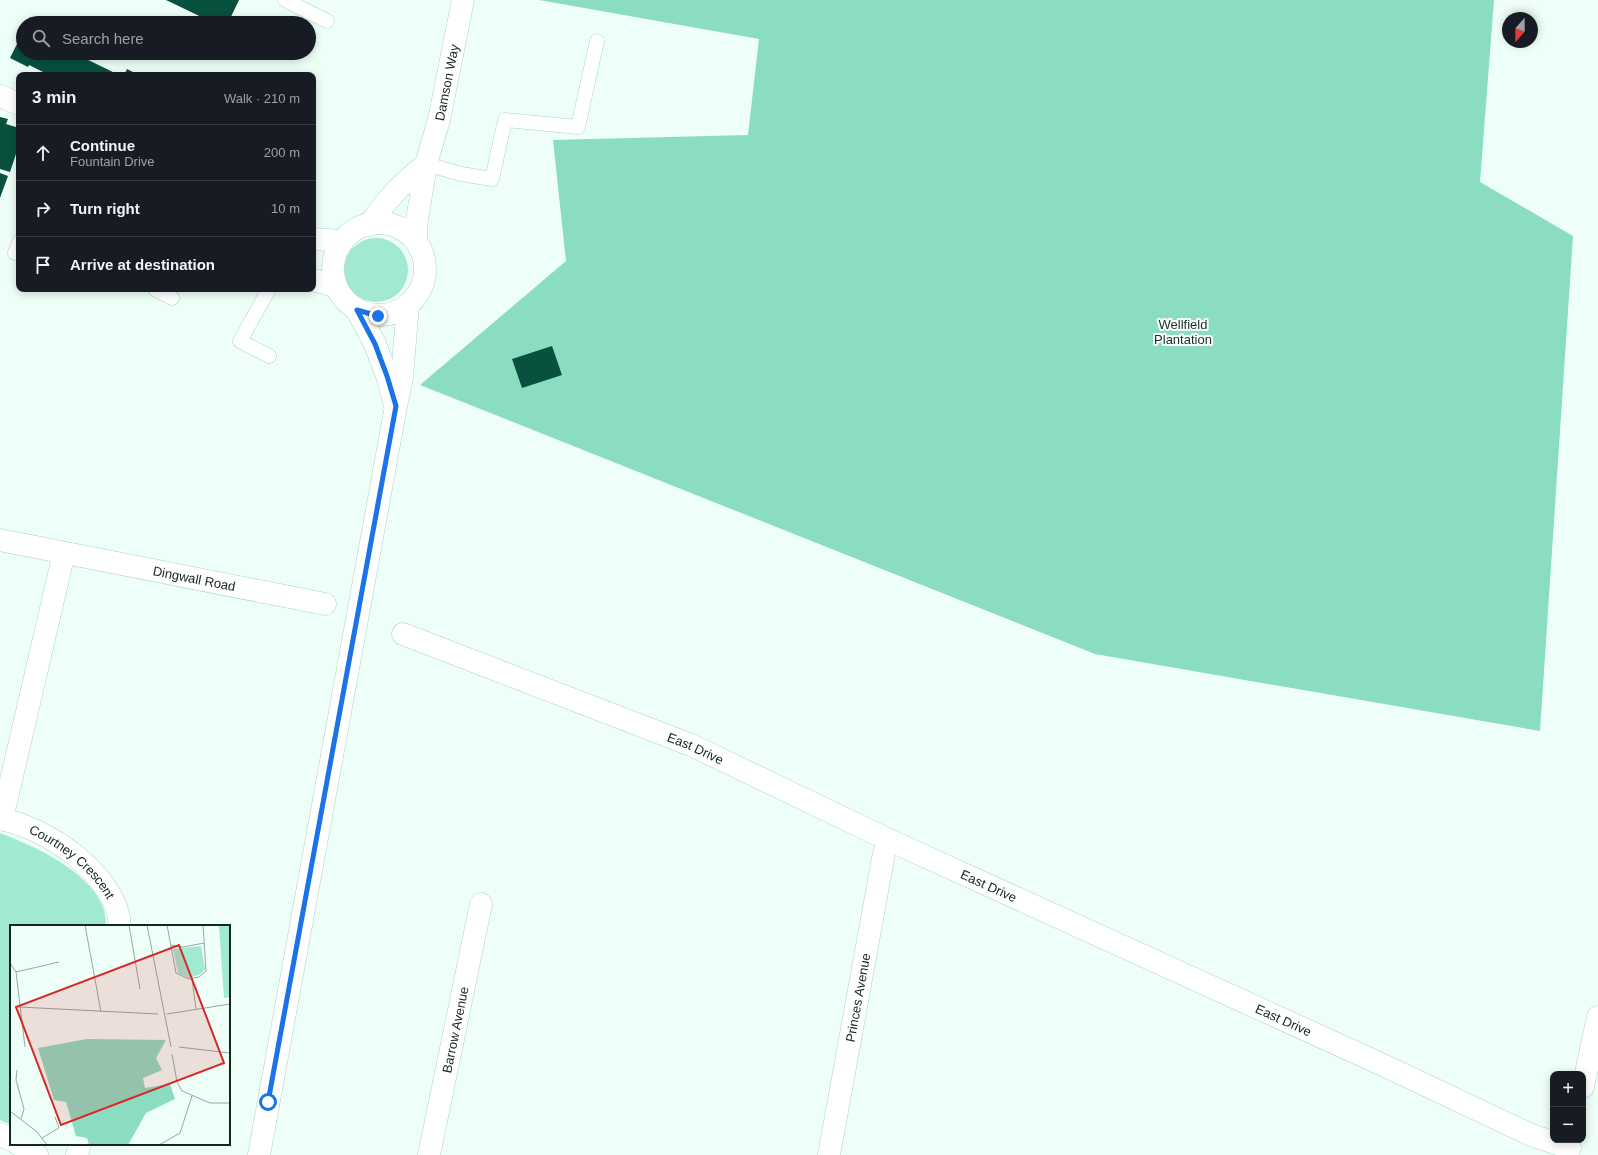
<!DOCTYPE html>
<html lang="en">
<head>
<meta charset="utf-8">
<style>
	:root { --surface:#171b24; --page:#242831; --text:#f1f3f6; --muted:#9ea1a6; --line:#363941 }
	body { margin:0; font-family:Helvetica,sans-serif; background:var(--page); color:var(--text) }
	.controls { position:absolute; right:12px; bottom:12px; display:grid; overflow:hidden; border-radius:8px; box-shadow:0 2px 10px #0003 }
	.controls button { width:36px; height:36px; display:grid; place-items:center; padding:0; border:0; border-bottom:1px solid var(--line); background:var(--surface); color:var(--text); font:20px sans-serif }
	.compass { position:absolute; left:1502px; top:12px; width:36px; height:36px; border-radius:50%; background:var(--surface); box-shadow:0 2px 10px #0003; rotate:201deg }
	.stop { position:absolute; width:12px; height:12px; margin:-9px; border:3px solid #1a73e8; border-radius:50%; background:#fff }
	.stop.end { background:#1a73e8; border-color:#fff; box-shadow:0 1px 4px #0008 }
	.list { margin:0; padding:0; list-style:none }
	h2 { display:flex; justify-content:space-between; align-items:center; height:52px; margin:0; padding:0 16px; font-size:17px }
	h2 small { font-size:13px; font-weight:400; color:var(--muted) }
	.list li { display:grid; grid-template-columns:26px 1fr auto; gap:12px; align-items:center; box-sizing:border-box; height:56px; padding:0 16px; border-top:1px solid var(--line) }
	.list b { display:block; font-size:15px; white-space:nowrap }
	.list p { margin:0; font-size:13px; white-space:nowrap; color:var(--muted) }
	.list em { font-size:13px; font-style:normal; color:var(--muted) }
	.icon { flex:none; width:22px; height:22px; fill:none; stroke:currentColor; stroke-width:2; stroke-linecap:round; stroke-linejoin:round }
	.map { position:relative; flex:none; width:1598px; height:1155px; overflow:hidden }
	.search { position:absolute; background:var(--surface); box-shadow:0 2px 10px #0003; left:16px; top:16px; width:300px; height:44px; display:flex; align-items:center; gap:10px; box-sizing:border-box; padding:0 14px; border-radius:22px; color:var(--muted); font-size:15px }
	.panel { position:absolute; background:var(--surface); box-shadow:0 2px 10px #0003; left:16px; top:72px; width:300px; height:220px; border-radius:8px }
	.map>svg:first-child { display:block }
	.green { fill:#a1ead1 }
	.forest { fill:#8addc1 }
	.building { fill:#08513f }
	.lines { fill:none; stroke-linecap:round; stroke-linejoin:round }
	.lane-casing { stroke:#aad3c4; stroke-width:15 }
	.street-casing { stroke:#aad3c4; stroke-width:23 }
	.lane { stroke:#fff; stroke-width:14 }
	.street { stroke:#fff; stroke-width:22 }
	.route { stroke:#1a73e8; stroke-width:5 }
	.labels { text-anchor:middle; stroke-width:4; stroke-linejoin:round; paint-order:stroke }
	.street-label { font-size:13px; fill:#152520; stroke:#fff }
	.park-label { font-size:13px; fill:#0c3328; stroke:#fff }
	.inset-road { fill:none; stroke:#97a8a2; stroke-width:1 }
	.view { fill:#d62828; fill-opacity:0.15; stroke:#d62828; stroke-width:2 }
	.inset-edge { fill:none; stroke:#152520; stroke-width:2 }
</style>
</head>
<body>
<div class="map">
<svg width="1598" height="1155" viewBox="0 0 1598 1155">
	<rect width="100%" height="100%" fill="#eefff8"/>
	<path class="green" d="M344 270a32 32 0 1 1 64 0a32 32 0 1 1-64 0Z
		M0 833C34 846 86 869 102 905 105 912 106 919 106 926H11V1125L0 1120Z"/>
	<path class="forest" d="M539 0H1494L1480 182 1573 236 1540 731 1095 654 420 385 566 261 553 140 748 135 759 39Z"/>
	<path class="building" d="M166 0H239L228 23H214Z
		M30 17 41 23H28Z
		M23 32V53H76V54L119 75H49L29 65 28 67 10 58Z
		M127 69 139 75H124Z
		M0 117 8 119 6 124 19 128V145L10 172 0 169Z
		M0 173 8 176 0 198Z
		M552 346 562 375 522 388 512 359Z"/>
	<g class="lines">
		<defs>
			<path id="lane" d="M285 0 327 21
				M426 164 461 174 492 179 505 120 578 127 597 41
				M15 253 19 242
				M155 289 172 298
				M269 356 240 341 269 289"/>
			<g id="street">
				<path d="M0 96 19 104"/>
				<circle cx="379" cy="269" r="46"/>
				<path d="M370 225C385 200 404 182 426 164"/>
				<path d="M313 239 330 240 342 242"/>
				<path id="s1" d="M416 241V226L426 164 439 120 463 0"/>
				<path d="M313 280 336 286"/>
				<path d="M357 310 375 344 387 376 395 405"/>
				<path id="s2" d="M0 540 325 604"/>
				<path id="s3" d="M403 634 691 745 889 840 1383 1065 1531 1135 1570 1148"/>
				<path id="s4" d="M0 819C45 826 118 876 120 926"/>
				<path d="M2 819 64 553"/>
				<path d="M1583 1087 1598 1017"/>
				<path d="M0 1134 11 1140"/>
				<path d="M18 1144 37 1155"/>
				<path d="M77 1155 80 1144"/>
				<path d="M259 1155 396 406 402 377 408 305"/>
				<path id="s5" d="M429 1155 481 904"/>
				<path id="s6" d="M829 1155 884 853 889 840"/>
			</g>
		</defs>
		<use href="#lane" class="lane-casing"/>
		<use href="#street" class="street-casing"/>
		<use href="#lane" class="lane"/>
		<use href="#street" class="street"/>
	</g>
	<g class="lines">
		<path class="route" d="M268 1102 396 406 387 376 375 344 357 310 378 316"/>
	</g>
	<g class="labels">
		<g class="street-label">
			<text dy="5" stroke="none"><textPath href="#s1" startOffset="162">Damson Way</textPath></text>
			<text dy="5" stroke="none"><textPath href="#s2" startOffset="198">Dingwall Road</textPath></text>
			<text dy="5" stroke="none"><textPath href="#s3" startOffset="314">East Drive</textPath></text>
			<text dy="5" stroke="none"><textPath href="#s4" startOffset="86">Courtney Crescent</textPath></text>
			<text dy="5" stroke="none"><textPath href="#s3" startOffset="638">East Drive</textPath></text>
			<text dy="5" stroke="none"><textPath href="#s6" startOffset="160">Princes Avenue</textPath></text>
			<text dy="5" stroke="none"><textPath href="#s3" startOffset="962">East Drive</textPath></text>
			<text dy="5" stroke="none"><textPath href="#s5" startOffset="128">Barrow Avenue</textPath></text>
		</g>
		<g class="park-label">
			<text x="1183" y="329">Wellfield<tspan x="1183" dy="15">Plantation</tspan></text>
		</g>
	</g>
	<g transform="translate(10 925)">
		<rect width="220" height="220" fill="#eefff8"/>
		<path d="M209 0H220V72L214 73ZM191 21 195 44 191 49 179 53 168 48 163 24Z" fill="#a1ead1"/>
		<path d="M77 114 156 115 146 133 152 145 133 153 135 163 160 159 165 174 136 188 118 220H79L77 213 66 211 56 177 44 175 28 123Z" fill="#8addc1"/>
		<path class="inset-road" d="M75 0 91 87M119 0 130 64M137 0 161 122M157 0 166 48 179 54 189 52 196 46 193 0M161 20 173 22 194 18M0 38 6 47 15 122M6 47 49 37M182 54 186 84M9 82 148 89M157 89 220 79M169 122 220 128M162 129 167 157 172 166 200 178H220M7 145 6 155 14 184 11 194M0 186 27 207 37 220M32 213 49 203 45 192M149 220 170 208 182 171"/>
		<path class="view" d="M169 20 214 138 51 200 6 82Z"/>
		<rect width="220" height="220" class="inset-edge"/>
	</g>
</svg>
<div class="controls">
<button>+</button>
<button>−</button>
</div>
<svg class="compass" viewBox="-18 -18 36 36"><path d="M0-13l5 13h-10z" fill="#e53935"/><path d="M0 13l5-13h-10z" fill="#9ea1a6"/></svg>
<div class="stop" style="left:268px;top:1102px"></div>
<div class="stop end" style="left:378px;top:316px"></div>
<div class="search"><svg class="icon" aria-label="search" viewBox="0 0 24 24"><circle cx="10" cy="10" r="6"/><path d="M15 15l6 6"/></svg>Search here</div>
<section class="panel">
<h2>3 min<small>Walk · 210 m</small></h2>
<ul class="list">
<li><svg class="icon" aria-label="ahead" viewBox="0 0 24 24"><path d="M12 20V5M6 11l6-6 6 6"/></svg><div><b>Continue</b><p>Fountain Drive</p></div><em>200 m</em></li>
<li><svg class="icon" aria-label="right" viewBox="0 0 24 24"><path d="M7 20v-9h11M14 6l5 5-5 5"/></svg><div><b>Turn right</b></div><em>10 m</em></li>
<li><svg class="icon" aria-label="arrive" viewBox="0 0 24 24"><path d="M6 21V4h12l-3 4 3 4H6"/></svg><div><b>Arrive at destination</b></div></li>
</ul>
</section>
</div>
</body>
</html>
